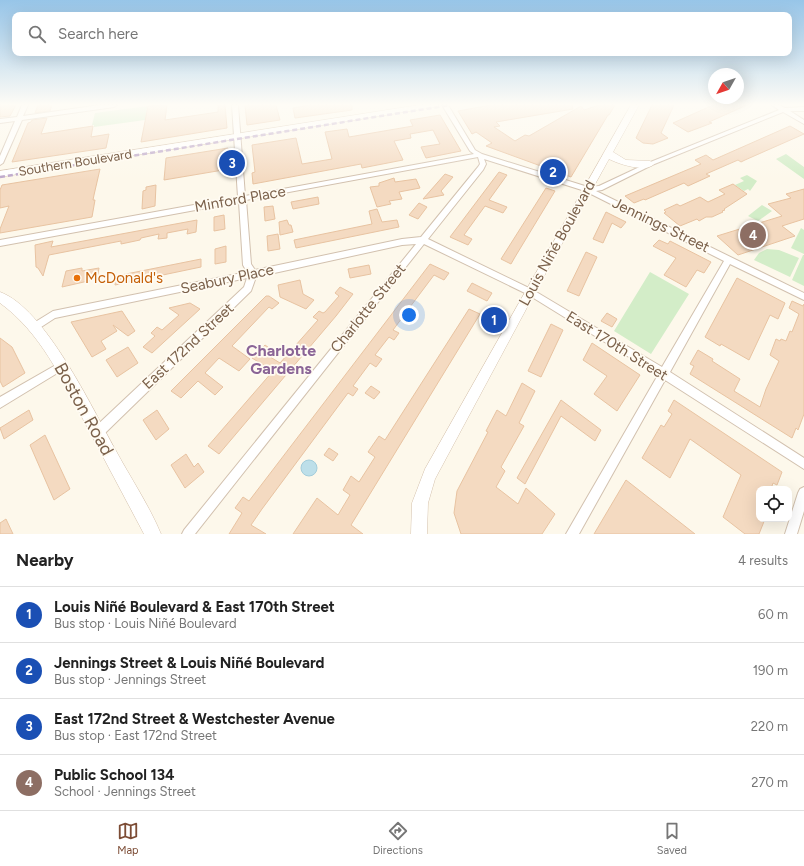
<!DOCTYPE html>
<html lang="en">
<head>
<meta charset="utf-8">
<style>
	:root { --surface:#fff; --page:#f2f2f2; --text:#222; --muted:#767676; --line:#e0e0e0; --accent:#7c4c35 }
	body { margin:0; font-family:Figtree,sans-serif; background:var(--page); color:var(--text) }
	.controls { position:absolute; right:12px; bottom:12px; display:grid; overflow:hidden; border-radius:8px; box-shadow:0 4px 16px #0002 }
	.controls button { width:36px; height:36px; display:grid; place-items:center; padding:0; border:0; border-bottom:1px solid var(--line); background:var(--surface); color:var(--text); font:20px sans-serif }
	.compass { position:absolute; left:708px; top:68px; width:36px; height:36px; border-radius:50%; background:var(--surface); box-shadow:0 4px 16px #0002; rotate:230deg }
	.you { position:absolute; left:409px; top:315px; width:14px; height:14px; margin:-10px; border:3px solid #fff; border-radius:50%; background:#1a73e8; box-shadow:0 0 0 6px #1a73e833 }
	.badge { display:grid; place-items:center; width:26px; height:26px; border-radius:50%; background:var(--accent); color:#fff; font-size:13px; font-weight:700 }
	.pin { position:absolute; translate:-50% -50%; border:2px solid #fff; box-shadow:0 1px 4px #0006 }
	.list { margin:0; padding:0; list-style:none }
	h2 { display:flex; justify-content:space-between; align-items:center; height:52px; margin:0; padding:0 16px; font-size:17px }
	h2 small { font-size:13px; font-weight:400; color:var(--muted) }
	.list li { display:grid; grid-template-columns:26px 1fr auto; gap:12px; align-items:center; box-sizing:border-box; height:56px; padding:0 16px; border-top:1px solid var(--line) }
	.list b { display:block; font-size:15px; white-space:nowrap }
	.list p { margin:0; font-size:13px; white-space:nowrap; color:var(--muted) }
	.list em { font-size:13px; font-style:normal; color:var(--muted) }
	.icon { flex:none; width:22px; height:22px; fill:none; stroke:currentColor; stroke-width:2; stroke-linecap:round; stroke-linejoin:round }
	.map { position:relative; flex:none; width:804px; height:534px; overflow:hidden }
	.search { position:absolute; background:var(--surface); box-shadow:0 4px 16px #0002; left:12px; right:12px; top:12px; height:44px; display:flex; align-items:center; gap:10px; box-sizing:border-box; padding:0 14px; border-radius:8px; color:var(--muted); font-size:15px }
	.sheet { height:276px; background:var(--surface) }
	nav { display:flex; justify-content:space-around; align-items:center; box-sizing:border-box; height:56px; border-top:1px solid var(--line); background:var(--surface); font-size:11px; color:var(--muted) }
	nav a { display:grid; justify-items:center; gap:2px }
	nav .on { color:var(--accent) }
	.map>svg:first-child { display:block }
	.green { fill:#d3edc8 }
	.water { fill:#bddfe9; stroke:#a3cddb }
	.building { fill:#f4dac1; stroke:#e8c3a1 }
	.lines { fill:none; stroke-linecap:round; stroke-linejoin:round }
	.street-casing { stroke:#d2c1af; stroke-width:2 }
	.secondary-casing { stroke:#d5c2ad; stroke-width:1 }
	.street { fill:#fff; fill-rule:evenodd }
	.secondary { fill:#fff; fill-rule:evenodd }
	.rail { stroke:#bda7ca; stroke-width:2.5; stroke-dasharray:5 3; stroke-linecap:butt }
	.food-dot { fill:#e8710a; stroke:#fffbf2; stroke-width:1.5 }
	.labels { text-anchor:middle; stroke-width:3.5; stroke-linejoin:round; paint-order:stroke }
	.far-street-label { font-size:13px; fill:#7b614b; stroke:#fffbf2 }
	.street-label { font-size:15px; fill:#7b614b; stroke:#fffbf2 }
	.food-label { font-size:15px; fill:#c56008; stroke:#fffbf2; text-anchor:start }
	.neighbourhood-label { font-size:16px; font-weight:bold; fill:#8a6496; stroke:#fffbf2 }
	.near-street-label { font-size:18px; fill:#7b614b; stroke:#fffbf2 }
</style>
</head>
<body>
<div class="map">
<svg width="804" height="534" viewBox="0 0 804 534">
	<rect width="100%" height="100%" fill="#fdf8eb"/>
	<path class="green" d="M148 106 145 120 94 127V125H92L95 113Z
		M786 154 804 167V179L776 159Z
		M747 175 757 181 750 191 748 189 744 191 735 185 744 181 740 178Z
		M762 205 772 211 758 221 748 216Z
		M801 228 804 230V254L791 248Z
		M767 249 779 250 799 258 790 277 754 260 759 253Z
		M803 255H804V286L792 280Z
		M650 272 689 294 651 354 614 331Z"/>
	<path class="water" d="M301 468a8 8 0 1 1 16 0a8 8 0 1 1-16 0Z"/>
	<path class="building" d="M0 105H16L10 116 0 117Z
		M38 105H52L50 111 35 113Z
		M167 105 165 120 218 112V105H225L227 128 141 142 148 106Z
		M245 105H276L280 120 247 125Z
		M310 105H352V110L295 118 293 108Z
		M491 105H572L573 109 496 122 500 126 494 127 515 141 525 135 529 136 581 106 584 110 599 105H615L609 115H608L571 177 486 146 492 143 476 132 472 134 458 111Z
		M652 105H674L661 133 668 138 653 144 643 143 636 138Z
		M713 105H747L709 122 712 123 688 132 673 123Z
		M440 115 461 151 426 158 421 147 440 144 433 130 410 134 411 138 394 141 403 160 362 168 361 164 253 184 252 173 255 172 252 145 296 138 302 164 332 159 325 132 347 129 349 137 413 126 410 120Z
		M47 118 41 134 93 126 91 137 109 134 106 148 12 162 28 123 31 122 32 120Z
		M790 126 804 134 745 160 741 162 738 160 706 174 710 176 688 186 684 183 645 200 644 199 634 203 625 196 701 164 695 160 706 155 713 160Z
		M228 148 229 169 164 180 166 158Z
		M100 169 94 195 93 200H95L92 217 0 233V229L9 206 0 208V190L2 185Z
		M499 172 507 175 489 200 507 207 503 213 485 206 464 235 472 239 468 245 450 237Z
		M445 174 453 177 441 191 444 195 423 199Z
		M394 178 395 182 416 179 420 188 399 192 402 199 389 201 391 204 377 207 370 187 379 186V183Z
		M733 184 747 194 724 209 725 210 722 211 723 212 712 217H706L699 221 697 219 680 226 664 213 666 212 664 210 677 204 680 206 700 197 708 202 725 194 719 190Z
		M156 185 155 206 142 209 143 191 146 190V187Z
		M546 188 555 191 515 257 511 264 501 259Z
		M804 189V219L782 226 795 236 738 255 717 236 782 216 768 204 791 198 786 194Z
		M318 197 319 204 293 209 291 202Z
		M419 203 427 207 418 219 409 215Z
		M273 206 275 219 265 221 264 207Z
		M377 209 382 222 397 220 399 227 296 248 294 240 372 224 369 211Z
		M606 212 626 222 621 228 612 223 603 243 593 239Z
		M224 215 225 229 214 231V217Z
		M197 220 196 232 187 234 188 229 167 233V238L158 239 159 234 141 238 140 240 121 244V241L49 255 43 276 38 268 36 267 35 245 53 241 51 247Z
		M287 220 289 225H291L293 232 280 235 279 222Z
		M278 234 280 249 268 251 267 236Z
		M659 240 668 244 670 241 711 262 704 273 697 270 686 287 664 275 676 258 653 246Z
		M226 246V262L215 264V249Z
		M586 252 597 257 579 296 567 291Z
		M201 259V267L115 285 116 276Z
		M430 264 449 273 444 280 434 275 410 307 417 310 411 317 405 314 393 330 399 333 394 340 389 337 375 355 382 359 376 367 370 363 353 386 358 389 353 396 348 393 262 509 251 525 266 534H229L242 513 235 508 243 497 249 501Z
		M369 265 371 274 350 278 348 269Z
		M82 268V271L99 268 97 279 62 287 66 271Z
		M737 278 785 303 778 319 770 315 749 360 721 344 720 346 705 337Z
		M300 280 303 294 314 300 306 309 280 297 278 285Z
		M472 283 492 293 487 301 467 291Z
		M340 287 353 294 336 316 219 454 208 446 273 371 252 358 265 345 272 350 267 355 280 363 318 320 313 317 319 311 323 313 325 312 339 296 335 293Z
		M266 296H269L279 303 272 309 269 307 232 346 250 359 239 371 219 358 205 373 223 387 215 395 198 381 181 398 171 391Z
		M792 301 803 306 804 304V414L798 430 796 428 792 438 690 374 694 366 690 364 698 350 713 359 712 361 740 379 734 391 760 407 766 389 779 361 770 355 776 339 780 341 781 339 786 341 790 331 792 332 799 314 789 308Z
		M190 303 200 309 152 353 143 347 155 336 151 333 157 327 162 330 179 315 169 308Z
		M469 309 480 314 351 525 363 534H293L317 498 338 515 350 495 343 490 351 476 359 482 375 457 368 452 379 436 385 440Z
		M122 311 135 331 128 336 113 325 117 331 101 341 106 349 92 357 71 322Z
		M607 313 617 319 612 327 601 321Z
		M551 324 563 330 541 377 528 371Z
		M0 338 12 347 25 373 3 387 0 381Z
		M592 343 640 375 617 411 594 394 607 376 583 360Z
		M128 347 138 363 117 377 106 360Z
		M522 383 535 391 519 423 524 426 501 467 505 471 496 487 518 504 526 488 555 514 542 534H461L454 513 457 491 488 432 486 431 497 410 506 416Z
		M371 386 380 392 374 399 365 393Z
		M561 400 601 430 595 441 561 416 525 484 517 478Z
		M674 400 782 472 777 485 773 483 771 489H759V519H765L759 534H745L723 517 741 475 690 439 670 478 642 458 661 425 664 427 672 414 668 411Z
		M29 410 33 420 4 439 0 428Z
		M157 410 169 429 156 440 143 420Z
		M45 435 70 489 54 500 30 445Z
		M329 448 338 454 333 461 324 455Z
		M186 454 194 467 198 463 204 472 185 488 171 465Z
		M626 480 695 534H594Z
		M6 519 13 534H0V523Z"/>
	<g class="lines">
		<defs>
			<path id="street" d="M22 105H28L23 116 100 105H117L114 107 22 120 3 163 0 165V156L15 121 0 123V119L17 117Z
				M232 105H238L245 196 474 154 470 151 442 105H448L475 150 482 154 588 187 599 186 648 163 779 110 772 105H779L785 108 804 107V111H790L804 120V124L783 112 652 165 602 190 596 191 804 293V300L730 264 670 372 804 458V469L665 380 579 534H566L658 375 527 294 424 244 195 534H182L184 530 416 244 402 245 256 277 251 291 102 436 98 437 94 436 93 432 94 428 244 287 247 278 55 318 35 331 32 330 31 327 32 324 53 311 247 272 243 265 239 202 0 246V240L238 197ZM478 157 480 164 478 167 421 237 402 239 255 270 251 264 246 200ZM484 159 585 191 724 261 662 367 533 290 428 239 483 170 486 164Z
				M61 362 64 363 66 366 64 369 0 408V397Z
				M804 487V511L797 534H785L798 493 800 489Z"/>
			<path id="secondary" d="M419 105H439L435 107 0 177V171Z
				M631 105H639L613 152 626 160 650 161 654 164C646 173 618 164 609 159L538 287 435 479 428 503 427 534H411L412 503 425 469Z
				M0 292C45 308 92 408 115 449 130 477 149 505 161 534H144C124 496 104 459 84 421 61 378 41 333 0 303Z"/>
		</defs>
		<use href="#street" class="street-casing"/>
		<use href="#secondary" class="secondary-casing"/>
		<use href="#street" class="street"/>
		<use href="#secondary" class="secondary"/>
		<path class="rail" d="M0 177 450 105"/>
	</g>
	<linearGradient id="sky" x2="0" y2="1"><stop stop-color="#97c5e8"/><stop offset="0.58" stop-color="#fefcf6"/><stop offset="1" stop-color="#fefcf6" stop-opacity="0"/></linearGradient>
	<rect width="804" height="180" fill="url(#sky)"/>
	<circle class="food-dot" cx="77" cy="278" r="4"/>
	<g class="labels">
		<g class="far-street-label">
			<text transform="translate(75 162) rotate(-9)" y="5">Southern Boulevard</text>
		</g>
		<g class="street-label">
			<text transform="translate(240 199) rotate(-10)" y="5">Minford Place</text>
			<text transform="translate(661 225) rotate(26)" y="5">Jennings Street</text>
			<text transform="translate(557 243) rotate(-61)" y="5">Louis Niñé Boulevard</text>
			<text transform="translate(227 279) rotate(-12)" y="5">Seabury Place</text>
			<text transform="translate(368 308) rotate(-51)" y="5">Charlotte Street</text>
			<text transform="translate(188 346) rotate(-43)" y="5">East 172nd Street</text>
			<text transform="translate(617 346) rotate(32)" y="5">East 170th Street</text>
		</g>
		<g class="food-label">
			<text x="85" y="283">McDonald's</text>
		</g>
		<g class="neighbourhood-label">
			<text x="281" y="356">Charlotte<tspan x="281" dy="18">Gardens</tspan></text>
		</g>
		<g class="near-street-label">
			<text transform="translate(84 409) rotate(61)" y="6">Boston Road</text>
		</g>
	</g>
</svg>
<div class="controls">
<button><svg class="icon" aria-label="locate" viewBox="0 0 24 24"><circle cx="12" cy="12" r="6"/><path d="M12 2v4M12 18v4M2 12h4M18 12h4"/></svg></button>
</div>
<svg class="compass" viewBox="-18 -18 36 36"><path d="M0-13l5 13h-10z" fill="#e53935"/><path d="M0 13l5-13h-10z" fill="#767676"/></svg>
<div class="you"></div>
<div class="pin badge" style="left:494px;top:320px;background:#1a4fb4">1</div>
<div class="pin badge" style="left:553px;top:172px;background:#1a4fb4">2</div>
<div class="pin badge" style="left:232px;top:163px;background:#1a4fb4">3</div>
<div class="pin badge" style="left:753px;top:235px;background:#8d6e63">4</div>
<div class="search"><svg class="icon" aria-label="search" viewBox="0 0 24 24"><circle cx="10" cy="10" r="6"/><path d="M15 15l6 6"/></svg>Search here</div>
</div>
<section class="sheet">
<h2>Nearby<small>4 results</small></h2>
<ul class="list">
<li><span class="badge" style="background:#1a4fb4">1</span><div><b>Louis Niñé Boulevard &amp; East 170th Street</b><p>Bus stop · Louis Niñé Boulevard</p></div><em>60 m</em></li>
<li><span class="badge" style="background:#1a4fb4">2</span><div><b>Jennings Street &amp; Louis Niñé Boulevard</b><p>Bus stop · Jennings Street</p></div><em>190 m</em></li>
<li><span class="badge" style="background:#1a4fb4">3</span><div><b>East 172nd Street &amp; Westchester Avenue</b><p>Bus stop · East 172nd Street</p></div><em>220 m</em></li>
<li><span class="badge" style="background:#8d6e63">4</span><div><b>Public School 134</b><p>School · Jennings Street</p></div><em>270 m</em></li>
</ul>
</section>
<nav>
<a class="on"><svg class="icon" aria-label="map" viewBox="0 0 24 24"><path d="M3 6l6-2 6 2 6-2v14l-6 2-6-2-6 2zM9 4v14M15 6v14"/></svg>Map</a>
<a><svg class="icon" aria-label="directions" viewBox="0 0 24 24"><path d="M12 3l9 9-9 9-9-9zM9 14v-3h6M13 9l2 2-2 2"/></svg>Directions</a>
<a><svg class="icon" aria-label="saved" viewBox="0 0 24 24"><path d="M7 4h10v16l-5-4-5 4z"/></svg>Saved</a>
</nav>
</body>
</html>
